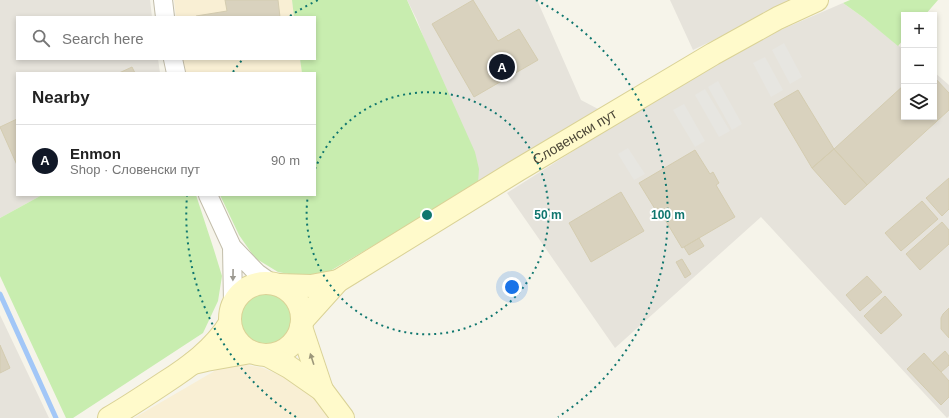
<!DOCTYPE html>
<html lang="en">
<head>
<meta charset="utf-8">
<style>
	:root { --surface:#fff; --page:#f2f2f2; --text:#222; --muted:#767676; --line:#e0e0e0; --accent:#111827 }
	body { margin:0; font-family:Helvetica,sans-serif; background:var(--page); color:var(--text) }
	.controls { position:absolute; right:12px; top:12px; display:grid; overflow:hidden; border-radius:0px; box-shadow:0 2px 6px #0003 }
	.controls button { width:36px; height:36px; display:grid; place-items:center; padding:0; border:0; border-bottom:1px solid var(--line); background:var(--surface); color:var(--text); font:20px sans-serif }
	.you { position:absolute; left:512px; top:287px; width:14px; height:14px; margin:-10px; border:3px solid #fff; border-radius:50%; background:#1a73e8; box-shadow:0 0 0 6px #1a73e833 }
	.badge { display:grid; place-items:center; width:26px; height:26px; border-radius:50%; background:var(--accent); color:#fff; font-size:13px; font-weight:700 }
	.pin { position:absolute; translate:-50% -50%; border:2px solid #fff; box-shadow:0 1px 4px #0006 }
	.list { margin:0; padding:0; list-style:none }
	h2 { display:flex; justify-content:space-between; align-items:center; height:52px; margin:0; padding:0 16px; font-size:17px }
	h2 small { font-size:13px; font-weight:400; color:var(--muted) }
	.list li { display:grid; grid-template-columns:26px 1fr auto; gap:12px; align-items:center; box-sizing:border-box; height:72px; padding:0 16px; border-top:1px solid var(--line) }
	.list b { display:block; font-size:15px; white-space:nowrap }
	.list p { margin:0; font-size:13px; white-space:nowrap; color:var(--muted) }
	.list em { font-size:13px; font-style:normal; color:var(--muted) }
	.icon { flex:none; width:22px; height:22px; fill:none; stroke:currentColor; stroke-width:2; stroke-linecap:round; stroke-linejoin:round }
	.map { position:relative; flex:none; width:949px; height:418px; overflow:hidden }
	.search { position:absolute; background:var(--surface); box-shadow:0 2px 6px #0003; left:16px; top:16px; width:300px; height:44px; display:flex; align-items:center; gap:10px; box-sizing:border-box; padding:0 14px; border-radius:0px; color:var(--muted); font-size:15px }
	.panel { position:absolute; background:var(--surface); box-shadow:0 2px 6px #0003; left:16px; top:72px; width:300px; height:124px; border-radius:0px }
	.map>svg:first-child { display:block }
	.commercial { fill:#f9efd4 }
	.industrial { fill:#e6e3db }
	.green { fill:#c8edaf }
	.parking { fill:#e7e6e1 }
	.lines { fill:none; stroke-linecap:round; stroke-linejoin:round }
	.stream { stroke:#a2c7f7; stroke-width:5 }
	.building { fill:#d9d2be; stroke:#d4ccb0 }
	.street-casing { stroke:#c3beab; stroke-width:20 }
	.secondary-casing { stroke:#dad296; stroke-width:24 }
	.street { stroke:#fff; stroke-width:18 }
	.secondary { stroke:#fffacb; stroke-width:22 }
	.oneway { fill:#9c9991 }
	.oneway2 { fill:#9c977a }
	.ring { fill:none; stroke:#0f766e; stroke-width:2; stroke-dasharray:2 4 }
	.labels { text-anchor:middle; stroke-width:4; stroke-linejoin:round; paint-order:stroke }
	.street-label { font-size:14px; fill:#4b4637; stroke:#fff }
	.centre { fill:#0f766e; stroke:#fff; stroke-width:2 }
	.ring-label { font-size:12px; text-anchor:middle; font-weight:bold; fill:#0f766e; stroke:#fff; stroke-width:4; stroke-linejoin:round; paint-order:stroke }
</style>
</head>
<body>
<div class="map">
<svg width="949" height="418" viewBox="0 0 949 418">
	<rect width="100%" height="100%" fill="#f6f4ea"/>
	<path class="commercial" d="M174 0H292L294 17H176Z
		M182 59H300L302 73H184Z
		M242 364 263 368 284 377 314 398 330 418H134L223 366Z"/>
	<path class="industrial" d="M0 0H150L152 17H17V59H158L160 73H17V195H42L0 218Z
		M407 0H537L581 100 600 110 478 184 417 20Z
		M670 0H797L693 50Z
		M843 3 864 18 904 50V117H934V72L949 85V416L947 418 761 217 615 348 507 193 730 52Z
		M0 315 49 418H0Z"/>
	<path class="green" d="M292 0H407L475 152 479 169 478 184 325 274 300 276 278 272 255 258 239 235 220 195H315V73H302L300 59H315V17H294Z
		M850 0H938L925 15H904V39L898 46 864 18 843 3Z
		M42 195H196L214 250 222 276 218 301 203 333 73 418H66L0 276V218Z
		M238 318a28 28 0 1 1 56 0a28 28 0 1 1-56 0Z"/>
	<path class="parking" d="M784 43 802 77 790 84 772 50Z
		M765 57 783 90 771 97 753 63Z
		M718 81 742 124 732 130 708 87Z
		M705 89 730 131 719 137 695 95Z
		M684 104 705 141 695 147 673 110Z
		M628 148 645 174 634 180 618 154Z"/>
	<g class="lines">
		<path class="stream" d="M0 294 56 418"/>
	</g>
	<path class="building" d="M225 0H278L280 17H197L196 16 227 11Z
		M473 0 498 41 519 29 538 60 474 97 432 24Z
		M132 67 135 73H119Z
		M934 77 949 93V110L867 185 834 149 904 85V117H934Z
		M798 90 834 149 812 168 774 104Z
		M17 119V165L0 127Z
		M834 149 867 185 845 205 812 168Z
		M695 150 710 174 713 172 719 183 716 185 735 217 682 248 658 208 655 209 639 183Z
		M949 178V209L942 216 926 198Z
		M621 192 644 231 591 262 569 223Z
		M922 201 938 219 901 251 885 233Z
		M942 222 949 230V244L920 270 906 254Z
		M699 238 704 246 689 255 684 247Z
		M682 259 691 274 685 278 676 262Z
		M867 276 882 292 860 311 846 295Z
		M885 296 902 315 881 334 864 316Z
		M949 308V338L941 329V318L943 314Z
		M0 345 10 368 0 373Z
		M945 351 949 356V365L941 372 932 363Z
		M924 353 949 381V397L941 405 907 369Z"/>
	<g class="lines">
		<defs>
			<path id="street" d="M163 0 165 17
				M173 59 176 73
				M208 195 232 247 257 273 271 283
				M232 247 233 303"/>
			<g id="secondary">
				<circle cx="266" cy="319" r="36"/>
				<path d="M279 285 311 286 338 281"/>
				<path id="s1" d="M302 321 338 281 518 170 713 54 778 18 817 0"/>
				<path d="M301 327 322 390 343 418"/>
				<path d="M267 355 289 367 322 390"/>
				<path d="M193 363 206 360 251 352"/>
				<path d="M109 418C128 407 146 395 164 383 189 367 214 349 230 323"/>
			</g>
		</defs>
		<use href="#street" class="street-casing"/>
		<use href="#secondary" class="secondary-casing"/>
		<use href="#street" class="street"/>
		<use href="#secondary" class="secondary"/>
	</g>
	<defs><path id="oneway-solid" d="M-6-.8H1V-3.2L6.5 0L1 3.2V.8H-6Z"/></defs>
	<use class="oneway" href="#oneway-solid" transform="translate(233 275) rotate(91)"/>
	<use class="oneway2" href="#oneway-solid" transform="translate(312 359) rotate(-108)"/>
	<g class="ring">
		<path d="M315 169A121 121 0 1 1 308 195"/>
		<path d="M296 417A241 241 0 0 1 187 196M233 72A241 241 0 0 1 242 60M290 16A241 241 0 0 1 318 0M536 0A241 241 0 0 1 558 417"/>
	</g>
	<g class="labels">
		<g class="street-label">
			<text dy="5" stroke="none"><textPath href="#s1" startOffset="331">Словенски пут</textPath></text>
		</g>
	</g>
	<circle cx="427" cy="215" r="6" class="centre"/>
	<g class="ring-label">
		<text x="548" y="219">50 m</text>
		<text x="668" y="219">100 m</text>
	</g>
</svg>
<div class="controls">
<button>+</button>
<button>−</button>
<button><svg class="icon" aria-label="layers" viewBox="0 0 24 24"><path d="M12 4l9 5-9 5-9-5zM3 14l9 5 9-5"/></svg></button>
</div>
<div class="you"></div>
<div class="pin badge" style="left:502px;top:67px">A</div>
<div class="search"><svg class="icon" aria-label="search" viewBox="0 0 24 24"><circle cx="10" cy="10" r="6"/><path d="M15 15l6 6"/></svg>Search here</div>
<section class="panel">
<h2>Nearby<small></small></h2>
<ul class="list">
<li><span class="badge">A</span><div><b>Enmon</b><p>Shop · Словенски пут</p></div><em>90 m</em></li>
</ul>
</section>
</div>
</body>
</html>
